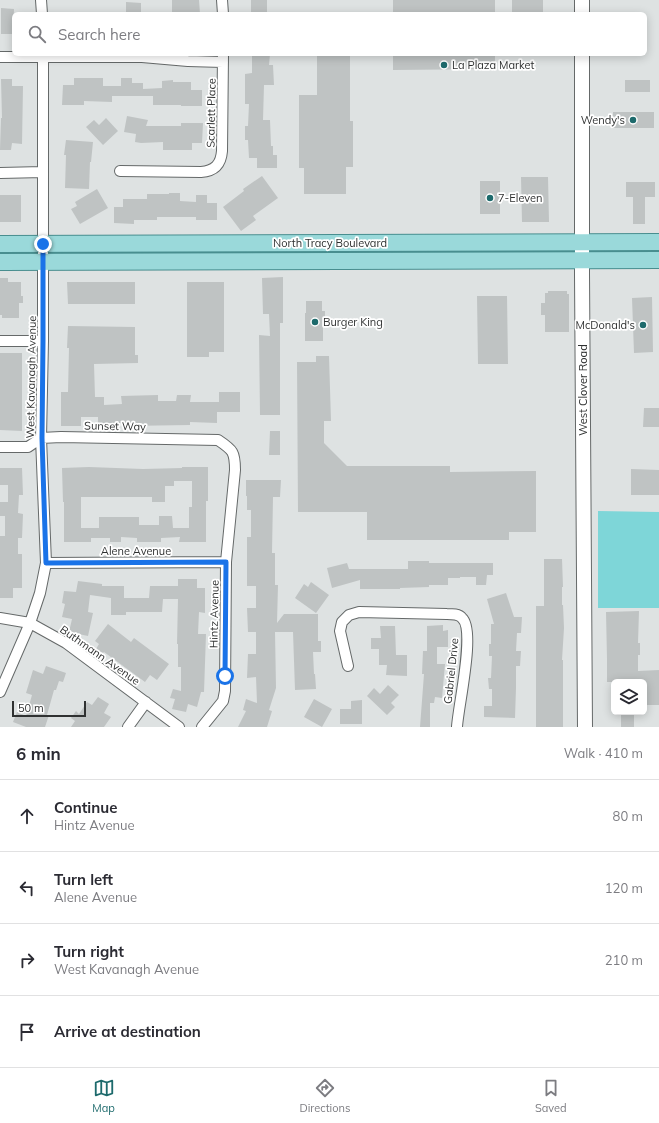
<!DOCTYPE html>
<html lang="en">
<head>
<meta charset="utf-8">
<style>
	:root { --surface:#fff; --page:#f7f7f7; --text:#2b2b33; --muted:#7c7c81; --line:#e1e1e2; --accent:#1d6a6c }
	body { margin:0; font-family:Mulish,sans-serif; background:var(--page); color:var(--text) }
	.controls { position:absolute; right:12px; bottom:12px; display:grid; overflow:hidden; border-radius:6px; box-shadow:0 2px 10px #0003 }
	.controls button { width:36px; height:36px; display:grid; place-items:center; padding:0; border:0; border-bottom:1px solid var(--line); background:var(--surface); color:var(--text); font:20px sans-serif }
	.scale { position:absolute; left:12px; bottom:10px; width:74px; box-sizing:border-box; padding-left:4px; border:2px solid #2f3131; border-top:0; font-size:11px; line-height:14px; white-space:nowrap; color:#2f3131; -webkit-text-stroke:3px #fff; paint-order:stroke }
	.stop { position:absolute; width:12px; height:12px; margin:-9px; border:3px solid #1a73e8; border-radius:50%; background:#fff }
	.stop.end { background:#1a73e8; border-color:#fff; box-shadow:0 1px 4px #0008 }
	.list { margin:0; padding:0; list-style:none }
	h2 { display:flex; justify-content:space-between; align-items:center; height:52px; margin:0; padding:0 16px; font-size:17px }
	h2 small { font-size:13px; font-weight:400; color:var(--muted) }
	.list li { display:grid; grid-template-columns:26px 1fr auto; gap:12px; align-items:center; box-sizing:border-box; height:72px; padding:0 16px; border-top:1px solid var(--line) }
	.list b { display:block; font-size:15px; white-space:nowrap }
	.list p { margin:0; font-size:13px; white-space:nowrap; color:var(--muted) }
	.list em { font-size:13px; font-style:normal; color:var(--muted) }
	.icon { flex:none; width:22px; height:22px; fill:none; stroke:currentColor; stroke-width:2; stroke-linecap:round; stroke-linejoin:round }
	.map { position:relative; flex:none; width:659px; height:727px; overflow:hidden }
	.search { position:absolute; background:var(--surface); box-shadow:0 2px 10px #0003; left:12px; right:12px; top:12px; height:44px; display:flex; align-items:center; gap:10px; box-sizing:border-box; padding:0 14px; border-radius:6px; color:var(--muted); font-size:15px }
	.sheet { height:340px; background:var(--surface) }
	nav { display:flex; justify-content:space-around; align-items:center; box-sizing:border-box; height:56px; border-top:1px solid var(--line); background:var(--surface); font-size:11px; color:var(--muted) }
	nav a { display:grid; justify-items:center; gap:2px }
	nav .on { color:var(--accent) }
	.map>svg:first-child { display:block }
	.green { fill:#7ed6d8 }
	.building { fill:#bfc3c3; fill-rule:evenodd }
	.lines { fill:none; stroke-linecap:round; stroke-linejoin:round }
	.street-casing { stroke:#656969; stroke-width:12 }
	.secondary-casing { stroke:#656969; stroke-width:16 }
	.primary-casing { stroke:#488e8f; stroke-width:18 }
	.street { stroke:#fff; stroke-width:10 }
	.secondary { stroke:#fff; stroke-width:14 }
	.primary { stroke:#9ad9da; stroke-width:16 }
	.route { stroke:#1a73e8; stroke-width:5 }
	.poi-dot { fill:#1d6a6c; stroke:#fff; stroke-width:1.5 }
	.labels { text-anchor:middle; stroke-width:3.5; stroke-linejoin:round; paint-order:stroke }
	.poi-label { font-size:11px; fill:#2f3131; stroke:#fff; text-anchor:start }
	.street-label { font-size:11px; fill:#2f3131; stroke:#fff }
</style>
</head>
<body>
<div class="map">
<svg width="659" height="727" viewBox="0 0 659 727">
	<rect width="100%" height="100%" fill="#dee2e2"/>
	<path class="green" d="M598 511 659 512V608H598Z"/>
	<path class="building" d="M172 0H199L200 14H172Z
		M251 0H267V14H251Z
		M393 0H495V14H393Z
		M512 0H543V14H512Z
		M126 2 141 3V14H126Z
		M1 8 14 9 13 34H1Z
		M252 54H270L269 65H273L274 85H264L263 120H270L271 146H273V155H277V168H257V158H249L248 140H245V126H248L249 104H245V74L252 73Z
		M317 54H350V121H353V167H346V194H304V168H299V95H317Z
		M393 54H495V69L393 70Z
		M74 78H103V86H121V78H132V83H143V89L162 88V81L173 80V82H191V90H202V106H181V105H153V96H112V102L84 101V105H62L63 85H74Z
		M1 79H12V86H23L22 144 12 143 11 150H0L1 118H2Z
		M625 80H650V92H625Z
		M613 112H654V128H613Z
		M127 116 148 120 146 126H181V123H203L202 143H192V150H163V142L141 143 135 142 136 134 124 132Z
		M106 118 118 131 103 145 86 127 94 120 99 125Z
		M66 140 93 142 91 162H90L89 189 65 188 66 155H64Z
		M262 176 278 198 253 216 256 220 241 231 223 207 244 191 243 189Z
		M521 177H548L549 222H522Z
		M480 181H500V214H480Z
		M626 182H655V197H645V224H633V197H626Z
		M97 189 108 208 80 224 71 209 77 206 75 202Z
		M169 193H180V201L196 202V195H207V203H217V220H196V217H157V220H134V224L114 223V207H123V199H147V194H169Z
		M0 195H21V222H0Z
		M283 277V323H280V415H260L259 335 270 336 269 314H263L262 278Z
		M0 278H8V282H21V296H23V303H19V318H2V315H0Z
		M67 282H135V304H68Z
		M187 282H224V352H209V357H187Z
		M548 291H567V294H569V332H545V315H541V303H545V293H548Z
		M477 296H507L508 364H478Z
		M652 297 653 352 634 353 632 298Z
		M306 301H322V311H325V325H323V341H305V313H306Z
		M68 326 135 327V355H138V363L94 364 95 397H104V405L122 404 121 396 158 395V401H176L177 395H191L190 402H219V392H240V412H217V423L190 422V425L125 426 124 423H109V425H98V417H81V426H61V392H68L69 348H67Z
		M0 353H22V431L0 430Z
		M316 356H329L331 421H324V443L347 466H450V472L536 471V532H509V540H367V512H298L297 362H316Z
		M644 408H659V427H643Z
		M270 431H280V455H269Z
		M89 467 143 469 182 468V467H208V501H206V542H179L180 537 161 538V542H137V538L121 537V542H110V538H91V542H64V502H63L62 468ZM174 481H192V507H189V528H173L172 516H159V525H139V517H99V528H81V497H152V502H165V486H174Z
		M0 468H22L23 495H19L18 513 23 514 22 538H18V554H22V588H13V598H0V536H5V516H0V502H8V485H0Z
		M631 469 659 470V495H631Z
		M246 480H281L280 497H273L272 553H275V585H278L277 623 284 614H318V641H321V652H313L314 674H315L316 689 295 690 293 632H275L276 688 269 710 272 711 267 727H238L246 711 243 710 246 699 257 703 256 677 247 678 248 654H256V632H248L247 608H256V586H247V537H251V510H247V496H246Z
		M544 559H562L563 587H562V605H563L564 628 562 660H563V727H536V606H544Z
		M408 561H429V563H493V575H487L486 585H476V577H460V578H448V585H429V587L400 588V589H360V580L332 588 327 568 347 563 349 569H408Z
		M178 579H197V588H205V613L199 612 198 634H206L204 692H201L197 707 188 704 186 712 172 709 175 699 170 698 173 689 181 691V667H178V644H177L178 599H163L162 612H126V615H111V598L90 595 88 612 93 613 88 636 69 632 72 619 62 617 65 604 62 603 64 591 76 592 78 581 102 584V586H124V598H149L150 586H178Z
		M311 582 329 595 316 613 295 598 304 584 308 587Z
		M506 593 514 617H522L521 633H517L516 651H521L520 666H516V688L515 718 484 717V706H492V689H489L488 678H491L492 656H489V644H491V624H494L487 599Z
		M639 611 638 643H640V655H638V671L659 670V705H647L646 682H607V659L606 612Z
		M108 624 131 642 134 638 169 664 157 680 150 675 145 682 104 652 102 654 96 649 99 644 95 641Z
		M443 625V631L448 630V647H437V664H445L442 698 435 697 434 703H430V727H420L424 674H422L423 651H427V626Z
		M380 626H395L396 655H407V676L386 675 387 665H379V649H371V638H381Z
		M46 666 66 673 63 682 59 681 56 690H54L47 715H49L45 727H26L13 722 17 712 26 716 32 695 26 693 33 670 43 674Z
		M388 685 399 695 391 703 395 707 387 715 367 696 374 688 380 694Z
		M98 697 109 704 104 713 111 717 104 727H71L75 721 71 718 76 711 79 714 87 702 92 705Z
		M314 699 332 709 322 727 304 717Z
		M362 700V724H340V709H351V701Z
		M621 712H634V727H621Z"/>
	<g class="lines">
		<defs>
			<path id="street" d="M41 0 42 14
				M222 0 223 14
				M0 57H142L188 61 223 62
				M120 171 201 172C215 171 221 164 222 151L223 54
				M0 173 43 172
				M0 341H43
				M0 447H28L41 438 61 437 218 440C233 450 235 452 235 470L226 562 225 691 223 701 202 727
				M46 563 226 562
				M0 618 30 623 66 643 179 727
				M348 666 340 631 342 622 349 615 359 612 447 614C452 614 459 614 462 618 476 630 458 707 457 727
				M0 692 30 623 40 593 46 563 41 438 43 341V54
				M128 727 146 702"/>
			<path id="secondary" d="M582 0V14
				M582 54V274L585 727"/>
			<path id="primary" d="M0 244 659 242
				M0 262 659 260"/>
		</defs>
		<use href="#street" class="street-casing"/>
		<use href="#secondary" class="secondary-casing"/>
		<use href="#primary" class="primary-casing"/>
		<use href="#street" class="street"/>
		<use href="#secondary" class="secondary"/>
		<use href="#primary" class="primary"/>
	</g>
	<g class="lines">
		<path class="route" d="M43 244V341L42 438 46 563 226 562 225 676"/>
	</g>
	<g class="poi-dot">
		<circle cx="444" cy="65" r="4"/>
		<circle cx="633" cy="120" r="4"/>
		<circle cx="490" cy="198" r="4"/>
		<circle cx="315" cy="322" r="4"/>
		<circle cx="643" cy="325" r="4"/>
	</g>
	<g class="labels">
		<g class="poi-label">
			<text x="452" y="69">La Plaza Market</text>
			<text x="625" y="124" text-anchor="end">Wendy's</text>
			<text x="498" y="202">7-Eleven</text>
			<text x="323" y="326">Burger King</text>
			<text x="635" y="329" text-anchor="end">McDonald's</text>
		</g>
		<g class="street-label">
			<text transform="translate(211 113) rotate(-89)" y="4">Scarlett Place</text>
			<text x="330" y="247">North Tracy Boulevard</text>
			<text transform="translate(31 377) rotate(-89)" y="4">West Kavanagh Avenue</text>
			<text transform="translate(583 390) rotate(-90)" y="4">West Clover Road</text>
			<text transform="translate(115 426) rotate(1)" y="4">Sunset Way</text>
			<text x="136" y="555">Alene Avenue</text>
			<text transform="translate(214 614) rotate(-89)" y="4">Hintz Avenue</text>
			<text transform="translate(100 655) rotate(35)" y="4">Buthmann Avenue</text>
			<text transform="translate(451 671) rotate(-84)" y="4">Gabriel Drive</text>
		</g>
	</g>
</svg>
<div class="controls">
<button><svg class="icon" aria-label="layers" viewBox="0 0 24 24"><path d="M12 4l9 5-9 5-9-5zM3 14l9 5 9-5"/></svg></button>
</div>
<div class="scale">50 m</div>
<div class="stop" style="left:225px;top:676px"></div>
<div class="stop end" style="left:43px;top:244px"></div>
<div class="search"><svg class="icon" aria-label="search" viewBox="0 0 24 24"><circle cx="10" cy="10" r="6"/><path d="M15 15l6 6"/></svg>Search here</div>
</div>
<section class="sheet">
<h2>6 min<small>Walk · 410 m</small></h2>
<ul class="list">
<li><svg class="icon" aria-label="ahead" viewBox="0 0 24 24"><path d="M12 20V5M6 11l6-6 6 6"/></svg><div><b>Continue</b><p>Hintz Avenue</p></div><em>80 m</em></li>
<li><svg class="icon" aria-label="left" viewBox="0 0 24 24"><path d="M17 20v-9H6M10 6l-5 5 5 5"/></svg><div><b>Turn left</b><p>Alene Avenue</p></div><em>120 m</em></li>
<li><svg class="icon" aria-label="right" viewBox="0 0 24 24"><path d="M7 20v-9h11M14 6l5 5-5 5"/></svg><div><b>Turn right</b><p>West Kavanagh Avenue</p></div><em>210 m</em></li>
<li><svg class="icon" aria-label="arrive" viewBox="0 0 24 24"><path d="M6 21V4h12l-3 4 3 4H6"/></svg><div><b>Arrive at destination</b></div></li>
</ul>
</section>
<nav>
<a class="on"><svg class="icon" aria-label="map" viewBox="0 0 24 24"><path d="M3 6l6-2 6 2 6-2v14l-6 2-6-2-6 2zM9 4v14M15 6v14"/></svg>Map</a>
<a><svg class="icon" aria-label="directions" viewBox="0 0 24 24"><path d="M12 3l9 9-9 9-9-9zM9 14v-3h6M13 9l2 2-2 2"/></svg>Directions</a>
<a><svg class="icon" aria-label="saved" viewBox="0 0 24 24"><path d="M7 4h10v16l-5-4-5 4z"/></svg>Saved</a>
</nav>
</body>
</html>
